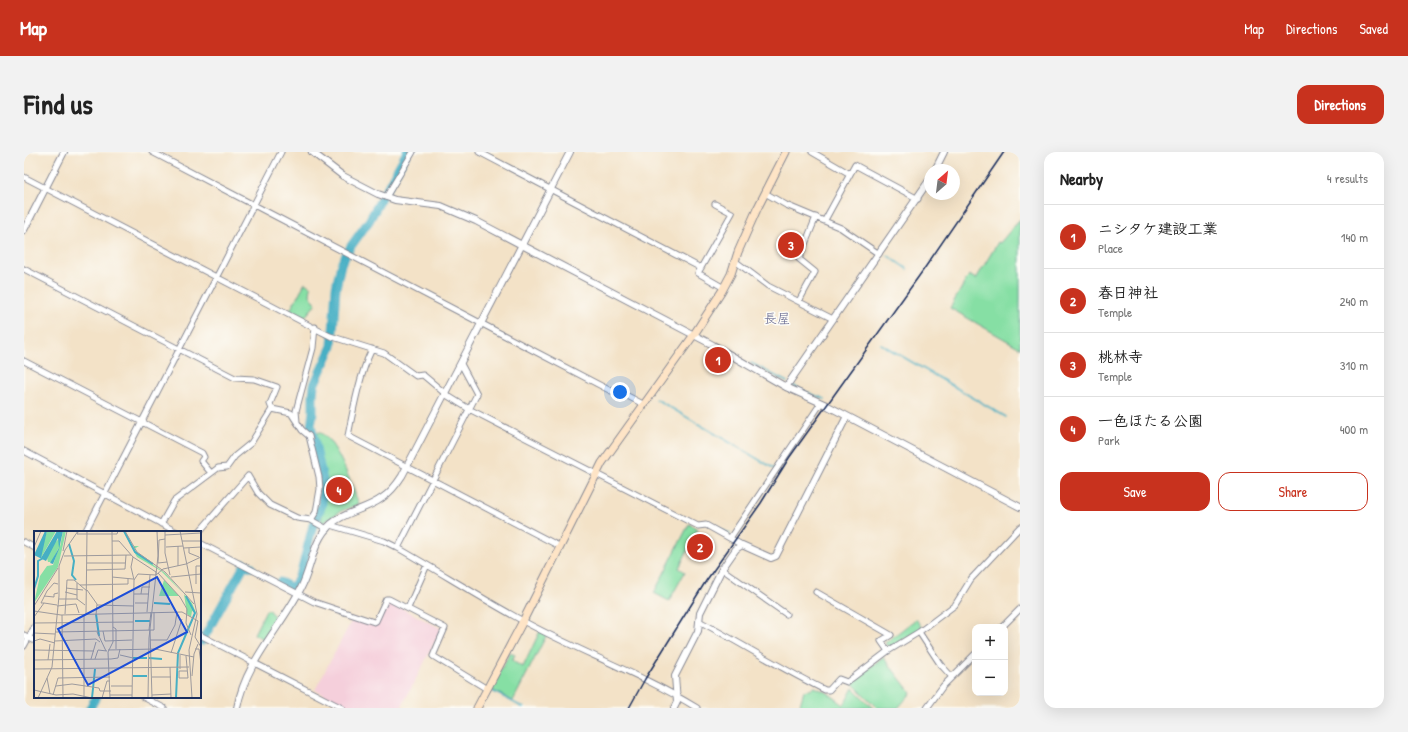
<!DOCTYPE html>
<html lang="en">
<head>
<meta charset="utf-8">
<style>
	:root { --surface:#fff; --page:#f2f2f2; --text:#222; --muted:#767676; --line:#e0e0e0; --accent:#c8321e }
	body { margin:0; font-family:"Patrick Hand","Klee One",sans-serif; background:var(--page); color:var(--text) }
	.controls { position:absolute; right:12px; bottom:12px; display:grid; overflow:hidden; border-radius:8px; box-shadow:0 4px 16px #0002 }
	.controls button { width:36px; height:36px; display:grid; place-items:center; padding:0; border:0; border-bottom:1px solid var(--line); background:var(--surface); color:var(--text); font:20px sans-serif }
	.compass { position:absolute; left:900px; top:12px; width:36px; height:36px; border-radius:50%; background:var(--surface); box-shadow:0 4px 16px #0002; rotate:28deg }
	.you { position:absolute; left:596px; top:240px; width:14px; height:14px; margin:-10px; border:3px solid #fff; border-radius:50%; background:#1a73e8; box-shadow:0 0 0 6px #1a73e833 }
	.badge { display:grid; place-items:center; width:26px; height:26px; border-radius:50%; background:var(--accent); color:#fff; font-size:13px; font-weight:700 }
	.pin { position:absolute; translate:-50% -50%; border:2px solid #fff; box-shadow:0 1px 4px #0006 }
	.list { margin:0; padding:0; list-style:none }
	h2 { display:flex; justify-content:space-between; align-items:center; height:52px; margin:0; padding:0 16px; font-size:17px }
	h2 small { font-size:13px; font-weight:400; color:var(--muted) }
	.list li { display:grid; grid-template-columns:26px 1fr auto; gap:12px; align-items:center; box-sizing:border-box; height:64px; padding:0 16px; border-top:1px solid var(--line) }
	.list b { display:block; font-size:15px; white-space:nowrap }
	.list p { margin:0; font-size:13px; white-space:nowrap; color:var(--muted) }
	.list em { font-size:13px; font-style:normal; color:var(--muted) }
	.actions { display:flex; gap:8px; padding:12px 16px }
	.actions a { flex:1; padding:9px 0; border:1px solid var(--accent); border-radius:12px; text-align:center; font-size:14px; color:var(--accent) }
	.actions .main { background:var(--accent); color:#fff }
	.map { position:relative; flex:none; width:996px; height:556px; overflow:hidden; border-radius:12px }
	header { display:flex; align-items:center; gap:24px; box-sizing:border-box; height:56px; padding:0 20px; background:var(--accent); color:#fff }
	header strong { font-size:19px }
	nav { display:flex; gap:22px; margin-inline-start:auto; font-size:14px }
	.intro { display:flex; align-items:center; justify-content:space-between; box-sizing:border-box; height:96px; padding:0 24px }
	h1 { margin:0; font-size:28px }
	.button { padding:10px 18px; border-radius:12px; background:var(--accent); color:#fff; font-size:14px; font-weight:700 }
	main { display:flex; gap:24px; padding:0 24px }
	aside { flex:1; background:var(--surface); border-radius:12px; box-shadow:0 4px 16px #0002 }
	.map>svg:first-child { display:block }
	.built { fill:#f5cfdb }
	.green { fill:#86dfa4; stroke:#508781 }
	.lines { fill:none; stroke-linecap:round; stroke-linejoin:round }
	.stream { stroke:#46afc4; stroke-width:1.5 }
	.river { stroke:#46afc4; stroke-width:9 }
	.minor-casing { stroke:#878892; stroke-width:7 }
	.tertiary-casing { stroke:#878892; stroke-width:8 }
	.secondary-casing { stroke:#878892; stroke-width:9 }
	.minor { stroke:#fff; stroke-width:5 }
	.tertiary { stroke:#fff; stroke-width:6 }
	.secondary { stroke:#fee4c6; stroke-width:7 }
	.rail { stroke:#1b2f5e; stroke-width:1.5 }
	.labels { text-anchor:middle; stroke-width:3; stroke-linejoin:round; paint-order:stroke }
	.quarter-label { font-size:13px; fill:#5d5f8a; stroke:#fdfcf7 }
	.inset-river { fill:none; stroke:#46afc4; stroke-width:2 }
	.inset-road { fill:none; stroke:#9d9a9d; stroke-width:1 }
	.view { fill:#1d4ed8; fill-opacity:0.15; stroke:#1d4ed8; stroke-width:2 }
	.inset-edge { fill:none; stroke:#1b2f5e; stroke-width:2 }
</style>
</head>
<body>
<header>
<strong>Map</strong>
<nav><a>Map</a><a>Directions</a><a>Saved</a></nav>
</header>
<div class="intro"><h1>Find us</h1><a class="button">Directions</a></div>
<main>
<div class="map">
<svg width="996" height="556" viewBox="0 0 996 556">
	<rect width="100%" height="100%" fill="#fdfcf7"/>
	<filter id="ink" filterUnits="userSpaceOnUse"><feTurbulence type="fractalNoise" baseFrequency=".025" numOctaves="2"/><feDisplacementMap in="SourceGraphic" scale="8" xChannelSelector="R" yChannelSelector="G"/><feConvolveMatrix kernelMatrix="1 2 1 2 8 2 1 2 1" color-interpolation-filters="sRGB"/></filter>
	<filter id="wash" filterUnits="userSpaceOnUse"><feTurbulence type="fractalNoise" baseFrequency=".012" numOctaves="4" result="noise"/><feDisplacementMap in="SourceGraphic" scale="16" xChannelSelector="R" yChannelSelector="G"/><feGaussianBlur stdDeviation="0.9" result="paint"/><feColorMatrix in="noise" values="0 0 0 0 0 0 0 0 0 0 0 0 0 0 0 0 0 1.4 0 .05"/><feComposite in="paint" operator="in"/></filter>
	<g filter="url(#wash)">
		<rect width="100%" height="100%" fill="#f3e2c7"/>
		<path class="built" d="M366 450 416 476 417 478 377 556H326L291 538 329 466 351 474 363 451Z"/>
		<path class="green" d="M996 67V196L926 156 945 123 952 127 974 90 976 91Z
			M281 131 287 135 286 143 292 152 279 167 265 160Z
			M294 280C312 285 328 335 335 352L317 359 300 370H297C299 356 303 337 300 323 297 309 292 297 291 283Z
			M665 372 674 377 655 416 661 420 645 449 630 441Z
			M242 458H246L252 468 239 487 230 482Z
			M892 467 898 476 867 495H864L861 491Z
			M516 479 523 482 489 549 466 537 486 501 491 503 488 509 499 515Z
			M859 505 887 541 874 556H853L827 530Z
			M791 535 804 541 820 553 829 536 849 556H775L780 539Z"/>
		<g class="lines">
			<path class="stream" d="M863 103 883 117
				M857 192 982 265
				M727 211 763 230
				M766 232 784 241 801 247
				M632 247 751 317
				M680 369 706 382
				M468 539 500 556"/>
			<path class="river" d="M256 430 269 436 277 420 289 373 298 353 299 328 287 274 289 260V243L290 233 308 194 312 136 317 112 327 94 345 69 383 0
				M176 488 178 489 221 412 227 415
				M66 556 72 545"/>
		</g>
	</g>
	<g filter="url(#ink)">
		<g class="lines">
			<defs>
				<path id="minor" d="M128 0 587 239 592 238 619 252
					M455 0 677 116
					M788 0 826 22
					M0 25 294 178 306 184 360 201 392 224 399 223 424 244 445 257 674 374 682 373 718 393
					M741 41 762 53 817 76 855 102
					M362 45 389 0
					M691 52 708 61 674 121 700 136
					M801 68 831 13 894 47
					M711 109 744 134 809 167
					M0 117 211 226 230 227 253 235 246 252 248 257 227 291 211 304 203 315 194 316 150 349 137 372
					M775 149 791 120 775 107 792 65
					M348 197C336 221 329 258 324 284L535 394
					M0 209 178 301 180 305 177 309 187 321
					M248 257 267 261 278 278 285 284 295 325 296 337 292 360 287 368
					M273 270 272 259 289 196 291 175
					M0 299 153 380
					M306 373 360 389 374 396C416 420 457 446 499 469 556 500 618 522 673 556
					M61 380 257 0
					M175 380 224 324 234 341 246 353 273 366 287 368 303 377
					M706 386 797 251
					M0 390 11 396
					M176 391 290 450 350 470 352 469 362 447H365L421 476 409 504 463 537
					M374 396 453 242 437 212
					M698 417 762 462
					M792 440 867 483 857 489 864 499
					M384 456 403 413
					M675 469C718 492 758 517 801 538H805L815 527 823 530 864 499 895 480 931 453 947 427 996 375
					M978 475 996 457
					M895 480 916 512 928 525
					M0 483 11 489
					M176 483 318 556
					M0 494 11 474
					M119 545 140 556
					M903 556 919 534 951 502"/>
				<path id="tertiary" d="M288 0 319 24 354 42 371 48 417 54 452 69 689 193 762 235 802 253 996 355
					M911 18 920 0
					M0 78 40 0
					M762 235 906 27
					M213 556C222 509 256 477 277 436 288 415 288 389 307 372 322 359 342 358 358 346 367 340 373 332 378 324L546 0
					M650 556 653 550 651 524 674 479 676 461 698 417 712 397 718 393 747 406 752 404 823 264"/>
				<path id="secondary" d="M453 556 499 469 578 311 669 184 698 139 707 122 714 100 733 57 762 0"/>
			</defs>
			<use href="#minor" class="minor-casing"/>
			<use href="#tertiary" class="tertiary-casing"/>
			<use href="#secondary" class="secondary-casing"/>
			<use href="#minor" class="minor"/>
			<use href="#tertiary" class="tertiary"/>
			<use href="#secondary" class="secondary"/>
			<path class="rail" d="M605 556 621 527 682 429 737 351 765 306 900 117 980 0"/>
		</g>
	</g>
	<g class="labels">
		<g class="quarter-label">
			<text x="753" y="171">長屋</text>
		</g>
	</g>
	<g transform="translate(10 379)">
		<rect width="167" height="167" fill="#f3e2c7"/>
		<path d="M13 0H22L7 27V21ZM29 0H32L24 36 0 72 6 45 13 35 19 34 25 16 18 31H14L13 27 19 13 25 8 26 16ZM89 0 100 18V15H105L100 18 105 24 131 42 158 72 162 82 158 80 157 86 153 83 150 63 127 40 103 26ZM130 49 145 65H125Z" fill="#86dfa4"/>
		<path d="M11 0H13L7 27 23 0H29L25 18 19 33 16 32 25 17 24 7 12 30 0 24Z" fill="#46afc4"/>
		<path class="inset-river" d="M90 0 101 21 119 33M35 13 40 30 38 44 42 49M0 58 4 45V30L11 26M120 72 136 73M62 83 65 105M101 90H116M99 127H113M115 127 128 128M99 145H113M58 167 61 138M142 167 144 122 161 82 152 65"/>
		<path class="inset-road" d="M91 0 103 21 131 41 160 73M131 0V22L136 44M146 0 163 83 155 119 158 167M167 0V17M44 1 43 3H83L84 0M131 4 167 2M131 8 125 9 124 32 133 31M78 10H85L99 26 122 41V44M148 10H167M144 15V35M0 16 7 0M132 16 149 15M150 17 167 16M155 17V22L165 26M29 20 33 0M30 25 97 24M99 26 97 36 100 49M53 32H91M152 33 167 26M53 39 91 38 92 24M124 42 146 66 153 78 152 92M78 46 99 48M137 46 167 43M43 52V68L51 74M162 53V35H167M46 54 94 53V48M32 57 49 59M53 59 63 73 62 84M31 61 43 64M151 61 167 62M100 63H115M107 63 108 56H116M10 65 20 66V63L24 62M25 68H43M10 72 23 74M101 72H114M63 74 100 75M0 75 24 37M23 75 42 73 45 82M0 80 27 84 148 81 164 90 161 106 167 116M113 81 116 44M31 83 33 49H40L53 60M50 83V167M52 83 53 0M28 84 29 167M0 86 10 72H7L13 60 20 52 24 53M0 92 99 91M152 92 157 104M79 96 82 98V118M115 99 117 81M116 99 118 167M69 100 71 110 98 109M22 101 120 99V81M63 101 72 120M0 102 21 103M116 109H133L141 94 143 81M0 110 6 108 21 112M21 110 62 108 66 111M161 118H165L167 133M0 119 60 120M74 119 121 118 160 126M137 122 148 88M86 124 99 127M146 124V138M152 125 154 147H145V140H153M57 128 62 111M61 128 64 119 73 120M0 129 77 128 84 127 86 118M14 129 16 113M136 136 137 167M0 138 155 136M158 145 160 123 164 113M118 146H137M13 147 16 163M22 155 38 153 65 157 66 160H77M77 155H98M0 159 22 164 39 163 58 167M19 164 24 147 76 146M76 164H98M118 164 137 163M4 167 18 136 25 65V35L31 19 44 0M68 167 73 150H76M76 167 74 121 79 111 78 0M98 167 100 49 104 43 122 44 129 38 152 33M114 167 115 107 124 25 123 0"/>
		<path class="view" d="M123 46 153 101 54 154 24 98Z"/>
		<rect width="167" height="167" class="inset-edge"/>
	</g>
</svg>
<div class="controls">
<button>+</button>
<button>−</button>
</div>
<svg class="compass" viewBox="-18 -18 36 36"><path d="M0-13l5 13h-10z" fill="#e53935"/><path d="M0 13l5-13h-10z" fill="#767676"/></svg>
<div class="you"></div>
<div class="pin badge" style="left:694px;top:208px">1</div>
<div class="pin badge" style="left:676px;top:395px">2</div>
<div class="pin badge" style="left:767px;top:93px">3</div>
<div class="pin badge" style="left:315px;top:338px">4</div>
</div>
<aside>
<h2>Nearby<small>4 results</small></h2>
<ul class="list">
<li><span class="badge">1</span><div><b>ニシタケ建設工業</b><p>Place</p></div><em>140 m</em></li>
<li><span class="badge">2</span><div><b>春日神社</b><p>Temple</p></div><em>240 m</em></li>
<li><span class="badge">3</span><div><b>桃林寺</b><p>Temple</p></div><em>310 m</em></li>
<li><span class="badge">4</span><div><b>一色ほたる公園</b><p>Park</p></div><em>400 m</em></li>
</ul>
<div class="actions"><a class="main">Save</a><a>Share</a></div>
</aside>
</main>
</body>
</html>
